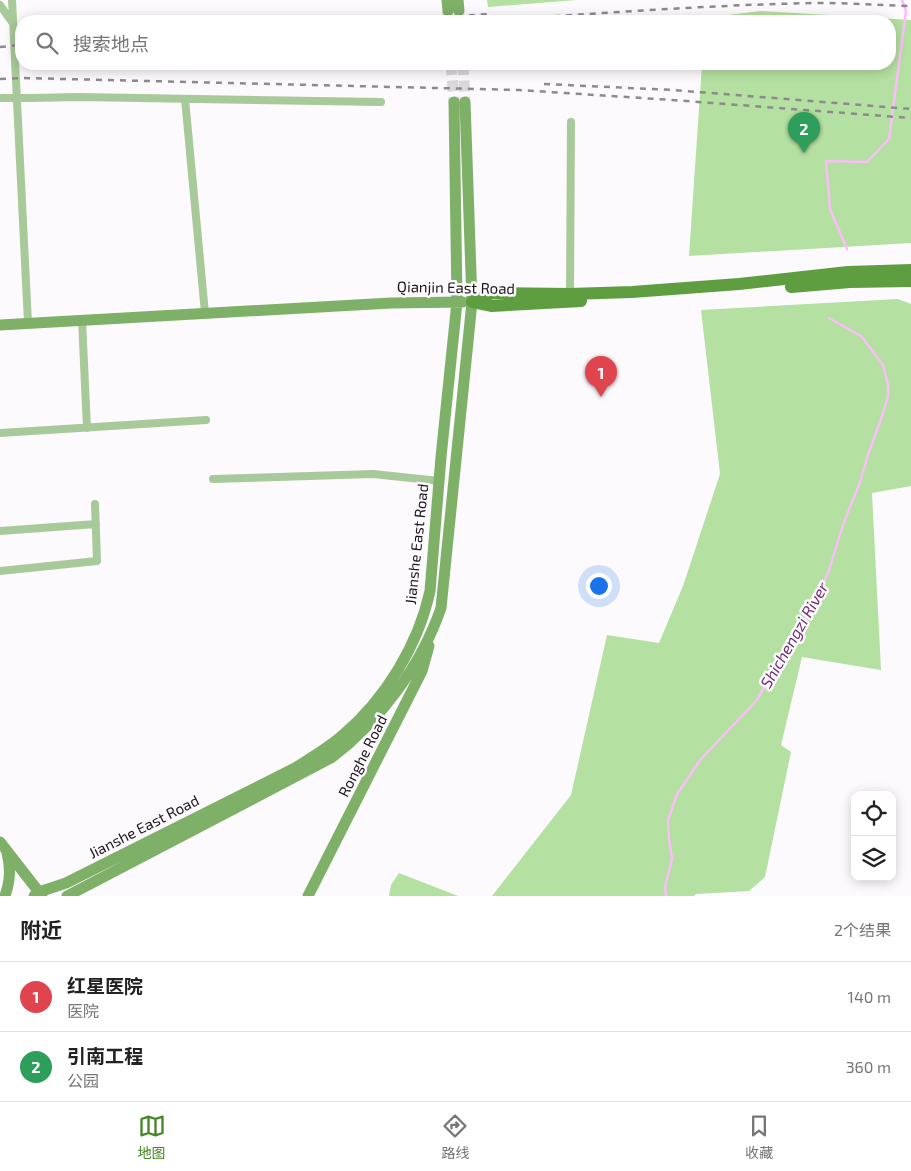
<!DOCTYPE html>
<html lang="zh">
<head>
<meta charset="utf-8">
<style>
	:root { --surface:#fff; --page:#f2f2f2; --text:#222; --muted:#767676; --line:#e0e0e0; --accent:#468524 }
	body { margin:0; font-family:"Exo 2","Noto Sans SC",sans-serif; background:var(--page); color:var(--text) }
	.controls { position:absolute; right:15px; bottom:15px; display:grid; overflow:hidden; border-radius:10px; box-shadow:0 2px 12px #0003 }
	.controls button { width:45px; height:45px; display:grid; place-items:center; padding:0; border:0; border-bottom:1px solid var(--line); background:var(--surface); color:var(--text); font:25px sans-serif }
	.you { position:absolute; left:598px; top:585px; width:18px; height:18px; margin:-12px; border:4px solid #fff; border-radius:50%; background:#1a73e8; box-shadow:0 0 0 8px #1a73e833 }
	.badge { display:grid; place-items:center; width:32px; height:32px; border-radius:50%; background:var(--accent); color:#fff; font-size:16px; font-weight:700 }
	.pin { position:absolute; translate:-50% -41px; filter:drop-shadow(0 1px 2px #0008) }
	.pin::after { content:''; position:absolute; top:26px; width:18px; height:15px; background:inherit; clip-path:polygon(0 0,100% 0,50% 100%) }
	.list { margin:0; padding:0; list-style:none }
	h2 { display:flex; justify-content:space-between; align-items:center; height:65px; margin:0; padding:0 20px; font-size:21px }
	h2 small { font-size:16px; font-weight:400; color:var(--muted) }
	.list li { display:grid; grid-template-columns:32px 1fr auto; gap:15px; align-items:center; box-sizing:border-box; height:70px; padding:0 20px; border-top:1px solid var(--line) }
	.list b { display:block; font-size:19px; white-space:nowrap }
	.list p { margin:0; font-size:16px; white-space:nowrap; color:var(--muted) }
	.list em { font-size:16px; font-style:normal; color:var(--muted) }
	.icon { flex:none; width:28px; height:28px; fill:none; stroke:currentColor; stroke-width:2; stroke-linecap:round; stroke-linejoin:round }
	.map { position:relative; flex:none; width:911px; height:896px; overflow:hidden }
	.search { position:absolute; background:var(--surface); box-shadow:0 2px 12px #0003; left:15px; right:15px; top:15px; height:55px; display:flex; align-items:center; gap:12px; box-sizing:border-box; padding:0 18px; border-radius:20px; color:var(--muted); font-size:19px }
	.sheet { height:205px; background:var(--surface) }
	nav { display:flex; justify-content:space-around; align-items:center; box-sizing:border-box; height:70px; border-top:1px solid var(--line); background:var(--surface); font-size:14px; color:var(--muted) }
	nav a { display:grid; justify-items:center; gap:2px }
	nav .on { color:var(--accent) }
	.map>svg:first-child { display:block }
	.green { fill:#b4e0a1 }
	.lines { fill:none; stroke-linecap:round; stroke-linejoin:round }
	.stream { stroke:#fcbefa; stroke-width:2.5 }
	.secondary-tunnel { stroke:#dbd8db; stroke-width:11; stroke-dasharray:11 5.5; stroke-linecap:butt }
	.street { stroke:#a8c99a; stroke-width:8 }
	.secondary { stroke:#7eb068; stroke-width:11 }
	.primary { stroke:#5f9d41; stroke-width:12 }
	.rail { stroke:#8d898d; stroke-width:2.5; stroke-dasharray:6 6; stroke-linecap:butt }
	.street-bridge { stroke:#a8c99a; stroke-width:8 }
	.labels { text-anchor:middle; stroke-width:5; stroke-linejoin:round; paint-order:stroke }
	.street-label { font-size:15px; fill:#1c161b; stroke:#fdfafd }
	.water-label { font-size:16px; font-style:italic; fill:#732c73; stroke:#fdfafd }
</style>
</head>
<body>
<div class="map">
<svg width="911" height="896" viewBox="0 0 911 896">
	<rect width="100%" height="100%" fill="#fdfafd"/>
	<path class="green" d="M487 0H576L488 7Z
		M760 11 911 20V243L689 256 702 64H890V21H705V18Z
		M898 299 911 304V486L872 493 881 670 802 657 781 745 791 752 765 877 749 891 696 894 694 896H492L571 795 607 635 659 643 683 586 720 474 701 310Z
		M399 873 458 896H389L391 885Z"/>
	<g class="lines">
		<path class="stream" d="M847 249 830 209 826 161 867 162 889 139 906 11 902 0
			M666 896 665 887 672 859 669 839 668 820 677 794 701 759 756 701 813 607 828 573 844 522 859 485 868 455 882 416 888 396V385L883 365 861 336 829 318"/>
		<path class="secondary-tunnel" d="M448 11V21
			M451 64 454 102
			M463 64 465 102"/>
		<path class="street" d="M12 0 28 323
			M0 5 12 22
			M32 98 78 97 381 102
			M185 99 205 313
			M570 294 571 122
			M82 320 87 428
			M0 433 206 420
			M213 479 373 474 439 481
			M0 531 96 524
			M0 571 97 561 95 504"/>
		<path class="secondary" d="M447 0 448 11
			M458 0 459 11
			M0 325 391 303 463 302
			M0 842 42 896
			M5 896C10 881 11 869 7 853
			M34 896 39 892 66 883 295 768C311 758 328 748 343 735 385 699 418 646 430 591L441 457 457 302 454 102
			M67 896 331 758C380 721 421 666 441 608L472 302 465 102
			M308 896 422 671 429 646"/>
		<path class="primary" d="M791 287 850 282 911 281
			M472 302 492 293 570 294 632 292 739 284 848 272 911 270
			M472 302 491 306 581 301"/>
		<path class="rail" d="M385 21 490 14
			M482 21C593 14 704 5 816 3 848 3 879 5 911 6
			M0 47 21 45
			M0 79 23 78 519 90 672 100 911 118
			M544 84 673 90 911 109"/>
		<path class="street-bridge" d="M0 98H32"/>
	</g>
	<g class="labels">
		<g class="street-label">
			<text transform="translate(456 288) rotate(1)" y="5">Qianjin East Road</text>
			<text transform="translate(417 544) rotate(-84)" y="5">Jianshe East Road</text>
			<text transform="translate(363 756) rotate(-63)" y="5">Ronghe Road</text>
			<text transform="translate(144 827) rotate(-27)" y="5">Jianshe East Road</text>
		</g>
		<g class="water-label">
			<text transform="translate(794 635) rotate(-60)" y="6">Shichengzi River</text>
		</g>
	</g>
</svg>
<div class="controls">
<button><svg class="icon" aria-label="locate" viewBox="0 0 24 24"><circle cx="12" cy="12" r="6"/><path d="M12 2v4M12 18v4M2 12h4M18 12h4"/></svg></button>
<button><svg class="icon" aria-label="layers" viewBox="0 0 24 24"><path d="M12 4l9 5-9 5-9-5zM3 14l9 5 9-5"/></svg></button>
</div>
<div class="you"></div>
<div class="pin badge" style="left:601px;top:397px;background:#e0444e">1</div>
<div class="pin badge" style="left:804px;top:153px;background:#2e9e5b">2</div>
<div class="search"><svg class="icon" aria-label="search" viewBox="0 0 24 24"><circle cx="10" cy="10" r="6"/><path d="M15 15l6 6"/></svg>搜索地点</div>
</div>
<section class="sheet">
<h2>附近<small>2个结果</small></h2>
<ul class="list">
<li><span class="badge" style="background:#e0444e">1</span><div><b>红星医院</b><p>医院</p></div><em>140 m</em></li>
<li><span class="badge" style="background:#2e9e5b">2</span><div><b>引南工程</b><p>公园</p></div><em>360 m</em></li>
</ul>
</section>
<nav>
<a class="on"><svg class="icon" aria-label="map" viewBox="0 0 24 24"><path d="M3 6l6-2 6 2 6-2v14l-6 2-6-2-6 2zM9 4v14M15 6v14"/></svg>地图</a>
<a><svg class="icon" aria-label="directions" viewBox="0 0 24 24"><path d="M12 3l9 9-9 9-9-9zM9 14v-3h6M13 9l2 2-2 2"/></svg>路线</a>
<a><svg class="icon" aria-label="saved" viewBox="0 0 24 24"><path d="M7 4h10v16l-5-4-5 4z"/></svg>收藏</a>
</nav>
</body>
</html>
